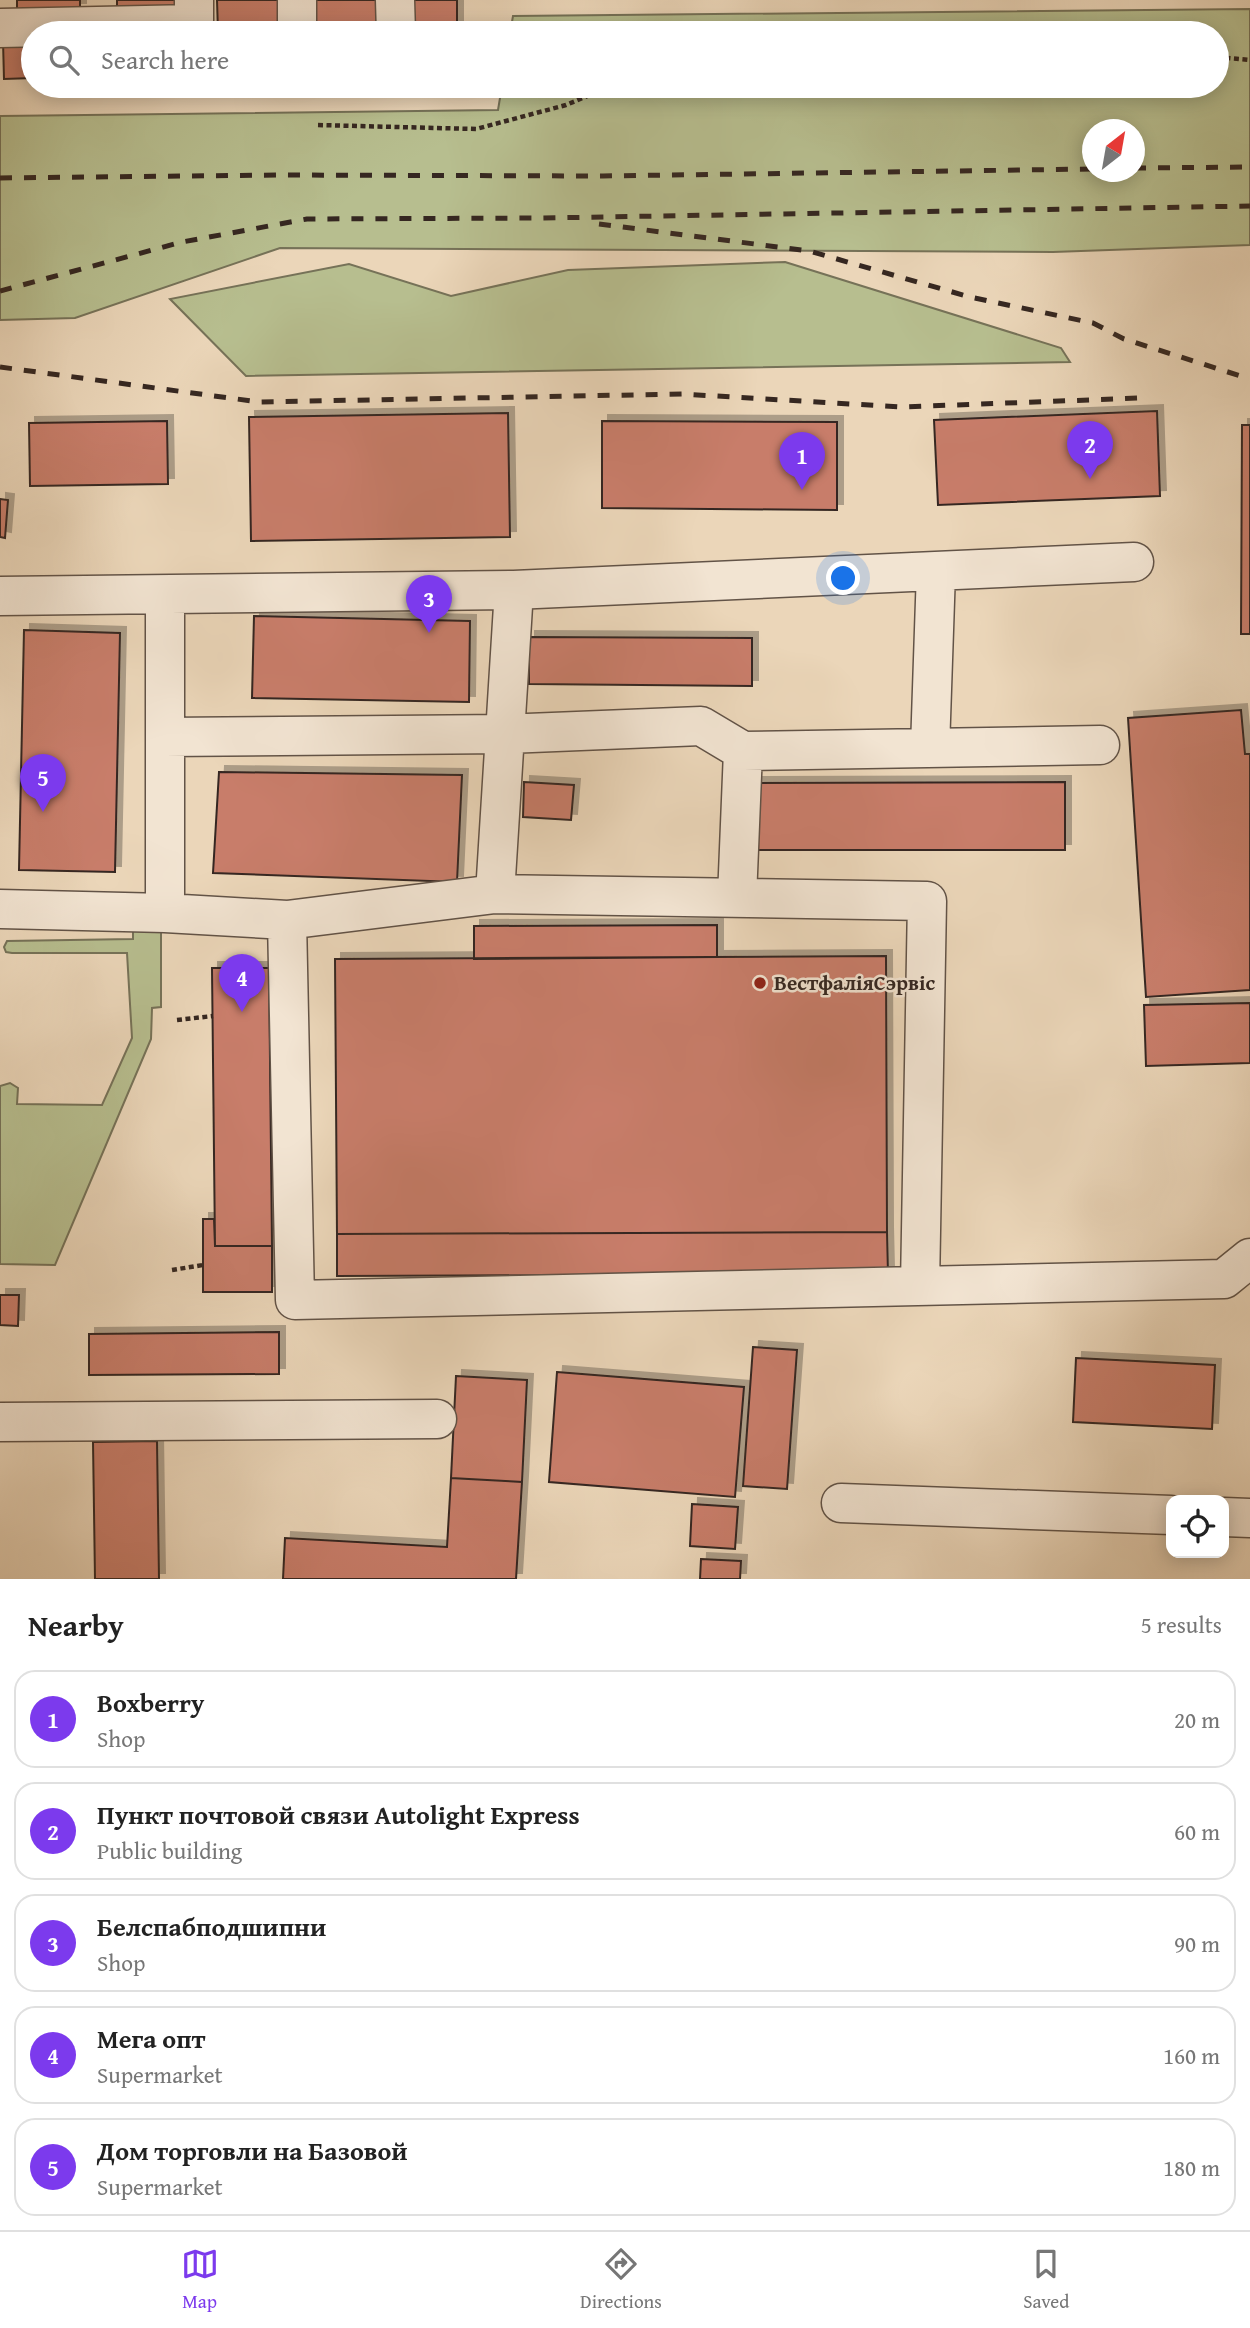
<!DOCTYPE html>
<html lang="en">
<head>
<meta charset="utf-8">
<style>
	:root { --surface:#fff; --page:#f6f6f6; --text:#222; --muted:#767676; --line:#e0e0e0; --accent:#7c3aed }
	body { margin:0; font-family:"Gentium Book Plus",serif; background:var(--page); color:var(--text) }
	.controls { position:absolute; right:21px; bottom:21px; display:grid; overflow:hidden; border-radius:14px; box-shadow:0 4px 18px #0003 }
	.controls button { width:63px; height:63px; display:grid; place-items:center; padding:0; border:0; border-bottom:2px solid var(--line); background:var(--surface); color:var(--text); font:35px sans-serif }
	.compass { position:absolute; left:1082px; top:119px; width:63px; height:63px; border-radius:50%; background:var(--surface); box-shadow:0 4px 18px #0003; rotate:31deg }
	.you { position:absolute; left:844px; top:579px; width:24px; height:24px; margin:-18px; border:5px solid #fff; border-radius:50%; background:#1a73e8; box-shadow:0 0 0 10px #1a73e833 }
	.badge { display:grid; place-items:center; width:46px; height:46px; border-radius:50%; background:var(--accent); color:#fff; font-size:23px; font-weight:700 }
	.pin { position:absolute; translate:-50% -58px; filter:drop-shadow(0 2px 4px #0008) }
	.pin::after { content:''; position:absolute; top:37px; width:24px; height:21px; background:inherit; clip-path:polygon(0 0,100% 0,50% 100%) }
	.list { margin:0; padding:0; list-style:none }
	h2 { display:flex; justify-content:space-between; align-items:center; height:91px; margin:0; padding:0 28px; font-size:30px }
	h2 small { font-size:23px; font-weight:400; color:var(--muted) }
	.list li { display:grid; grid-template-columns:46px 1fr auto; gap:21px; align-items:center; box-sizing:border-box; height:98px; margin:0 14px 14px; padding:0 14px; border:2px solid var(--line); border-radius:21px }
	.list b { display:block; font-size:26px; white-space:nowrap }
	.list p { margin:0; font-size:23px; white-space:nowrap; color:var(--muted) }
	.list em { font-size:23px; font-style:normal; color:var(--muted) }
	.icon { flex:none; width:38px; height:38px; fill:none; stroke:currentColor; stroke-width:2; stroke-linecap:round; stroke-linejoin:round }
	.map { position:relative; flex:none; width:1250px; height:1579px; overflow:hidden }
	.search { position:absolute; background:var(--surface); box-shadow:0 4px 18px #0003; left:21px; right:21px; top:21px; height:77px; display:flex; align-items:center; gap:18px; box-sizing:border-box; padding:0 24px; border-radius:38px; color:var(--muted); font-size:26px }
	.sheet { height:651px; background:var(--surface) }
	nav { display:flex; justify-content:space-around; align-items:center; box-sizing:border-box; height:98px; border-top:2px solid var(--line); background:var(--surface); font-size:19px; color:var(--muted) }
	nav a { display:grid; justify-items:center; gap:4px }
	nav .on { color:var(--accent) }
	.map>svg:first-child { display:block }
	.green { fill:#b7be8f; stroke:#767258; stroke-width:2; fill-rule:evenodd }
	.building { fill:#c87d6b; stroke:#352721; stroke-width:2; filter:url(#shadow) }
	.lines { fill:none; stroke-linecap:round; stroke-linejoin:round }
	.minor-casing { stroke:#625347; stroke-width:41 }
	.path { stroke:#352721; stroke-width:4.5; stroke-dasharray:5 3.5; stroke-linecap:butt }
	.minor { stroke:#f2e4d2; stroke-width:38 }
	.rail { stroke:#352721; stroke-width:5; stroke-dasharray:12 12; stroke-linecap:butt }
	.poi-dot { fill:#8f2418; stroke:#f2e4d2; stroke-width:2.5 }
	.labels { text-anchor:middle; stroke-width:5; stroke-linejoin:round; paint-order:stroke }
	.poi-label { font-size:21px; font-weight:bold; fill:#352721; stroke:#f2e4d2; text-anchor:start }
</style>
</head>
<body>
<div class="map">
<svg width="1250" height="1579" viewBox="0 0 1250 1579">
	<defs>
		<filter id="shadow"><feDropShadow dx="6" dy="-6" stdDeviation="0" flood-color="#0004"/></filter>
	</defs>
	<rect width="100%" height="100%" fill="#ebd6b9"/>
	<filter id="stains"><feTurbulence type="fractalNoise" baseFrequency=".00286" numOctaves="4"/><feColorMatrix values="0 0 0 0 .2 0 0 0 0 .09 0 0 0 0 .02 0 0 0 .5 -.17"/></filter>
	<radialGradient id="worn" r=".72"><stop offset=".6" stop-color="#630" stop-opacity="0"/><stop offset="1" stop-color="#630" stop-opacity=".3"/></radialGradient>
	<path class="green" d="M1250 9V245L1053 252 280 248 75 318 0 320V116L498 110 502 86H1217V33H510L513 16ZM1092 130H1134V172H1092Z
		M785 262 1061 348 1070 362 246 376 170 299 349 264 451 296 568 270Z
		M133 927 161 928V1007L152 1008 151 1039 55 1265 0 1264V1086L10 1083 18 1088 17 1104 102 1105 132 1038 127 953H12L6 952 4 947 7 941 133 939Z"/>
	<path class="building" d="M17 0H80V9L17 10Z
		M117 0H176V7L117 8Z
		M217 0H279L280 33H193L218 32Z
		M315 0H378L379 33H316Z
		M411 0H457V33H412Z
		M33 40V78L4 79 3 41Z
		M1157 411 1160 496 938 505 934 420Z
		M508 413 510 537 251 541 249 417Z
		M167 421 168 484 30 486 29 423Z
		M602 421 837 422V510L602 508Z
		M1242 425H1250V634H1241Z
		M0 499 8 500 5 538 0 537Z
		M254 616 470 621 469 702 252 698Z
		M24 630 120 633 115 872 19 870Z
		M529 637 752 638V686L529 684Z
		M1241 710 1245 754H1250V990L1146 997 1128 718Z
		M219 772 462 775 457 882 213 873Z
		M524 782 574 785 571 820 523 817Z
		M1065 782V850H754V783Z
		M717 925V957L474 959V926Z
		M886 956 887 1232 337 1234 335 959Z
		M212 968H269L272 1246H215Z
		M1250 1003V1063L1146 1066 1144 1005Z
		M203 1219H214L215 1246H272V1292H203Z
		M887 1232 888 1274 337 1276V1234Z
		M0 1295H19L18 1326 0 1325Z
		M279 1332V1374L89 1375V1334Z
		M753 1347 797 1350 787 1489 743 1486Z
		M1076 1358 1215 1365 1212 1429 1073 1422Z
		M557 1372 744 1387 735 1497 549 1482Z
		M456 1376 527 1380 522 1482 451 1478Z
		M157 1441 159 1579H95L93 1442Z
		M451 1478 522 1482 516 1579H283L285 1538 447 1547Z
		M692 1504 738 1507 735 1549 690 1546Z
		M701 1559 741 1561 740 1579H700Z"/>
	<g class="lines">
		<defs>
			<path id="minor" d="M297 0V33
				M395 0 396 33
				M0 28 194 24V0
				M165 595V913
				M0 596 514 590 1134 562
				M165 737 505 734 701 726 743 751
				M930 748 936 571
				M495 894 514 590
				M737 898 743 751 1100 745
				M0 909 165 913 287 920 295 1300 1224 1279 1250 1258
				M287 920 495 894 927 901 920 1286
				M0 1422 437 1419
				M841 1503 1171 1515
				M1224 1517 1250 1518"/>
		</defs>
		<use href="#minor" class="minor-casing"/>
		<path class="path" d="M1217 57 1250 60
			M318 125 476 129 566 105 611 86
			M177 1020 213 1016
			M172 1270 203 1265"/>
		<use href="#minor" class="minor"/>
		<path class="rail" d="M1134 168 1250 167
			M0 178 278 175 603 176 1092 169
			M599 224 809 251 970 297 1093 323 1124 339 1250 379
			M0 291 182 242 307 219 543 218 1250 206
			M0 367 259 402 682 394 902 407 1140 398"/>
	</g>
	<circle class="poi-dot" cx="760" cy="983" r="7"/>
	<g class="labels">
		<g class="poi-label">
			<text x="774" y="990">ВестфаліяСэрвіс</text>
		</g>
	</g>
	<rect width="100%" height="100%" filter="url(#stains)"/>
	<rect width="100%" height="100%" fill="url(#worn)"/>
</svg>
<div class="controls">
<button><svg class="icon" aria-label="locate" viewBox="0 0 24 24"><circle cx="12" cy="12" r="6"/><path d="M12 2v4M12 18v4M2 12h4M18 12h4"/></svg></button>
</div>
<svg class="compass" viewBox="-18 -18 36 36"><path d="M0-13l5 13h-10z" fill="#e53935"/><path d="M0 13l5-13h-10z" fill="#767676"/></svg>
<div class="you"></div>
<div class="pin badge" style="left:802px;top:490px">1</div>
<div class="pin badge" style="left:1090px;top:479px">2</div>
<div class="pin badge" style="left:429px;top:633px">3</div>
<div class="pin badge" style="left:242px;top:1012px">4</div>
<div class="pin badge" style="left:43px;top:812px">5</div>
<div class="search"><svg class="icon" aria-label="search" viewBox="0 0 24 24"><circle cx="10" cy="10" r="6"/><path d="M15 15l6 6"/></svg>Search here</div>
</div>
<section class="sheet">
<h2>Nearby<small>5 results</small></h2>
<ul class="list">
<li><span class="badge">1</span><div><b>Boxberry</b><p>Shop</p></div><em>20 m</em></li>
<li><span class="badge">2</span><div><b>Пункт почтовой связи Autolight Express</b><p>Public building</p></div><em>60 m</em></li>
<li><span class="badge">3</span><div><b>Белспабподшипни</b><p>Shop</p></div><em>90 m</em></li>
<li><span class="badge">4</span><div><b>Мега опт</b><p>Supermarket</p></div><em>160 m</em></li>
<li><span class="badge">5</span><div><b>Дом торговли на Базовой</b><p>Supermarket</p></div><em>180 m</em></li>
</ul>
</section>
<nav>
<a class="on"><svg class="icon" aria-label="map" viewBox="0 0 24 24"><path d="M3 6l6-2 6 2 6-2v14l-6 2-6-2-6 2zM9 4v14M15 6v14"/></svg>Map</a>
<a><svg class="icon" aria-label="directions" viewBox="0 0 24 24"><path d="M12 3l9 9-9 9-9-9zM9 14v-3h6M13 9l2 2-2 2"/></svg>Directions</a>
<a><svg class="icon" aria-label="saved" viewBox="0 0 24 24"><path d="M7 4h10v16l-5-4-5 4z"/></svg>Saved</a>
</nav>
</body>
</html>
